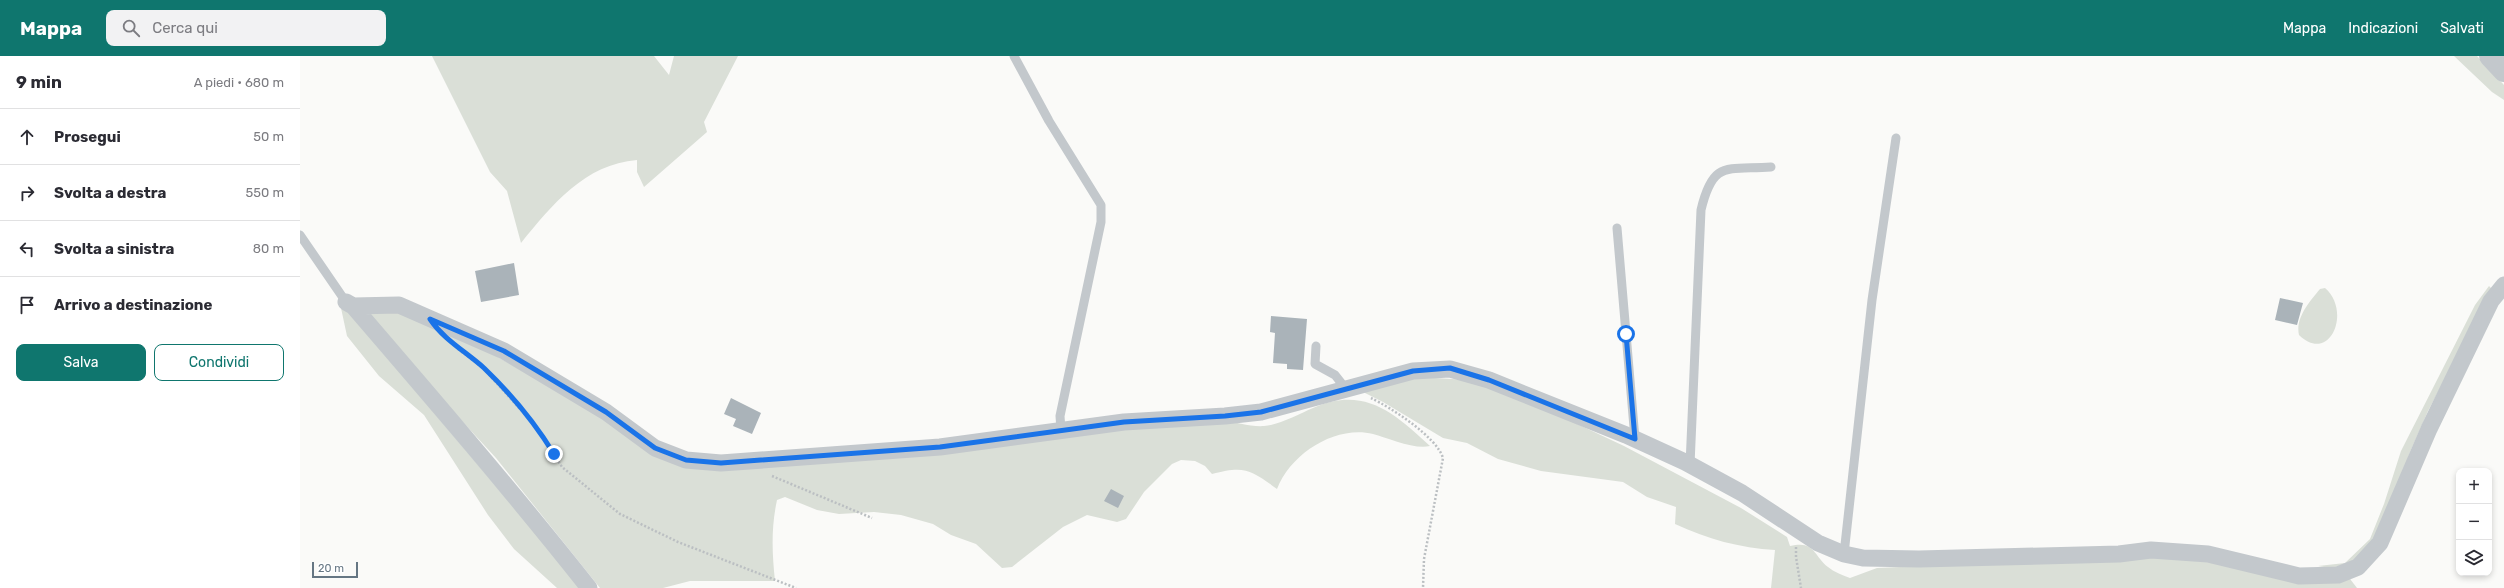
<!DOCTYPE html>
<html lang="it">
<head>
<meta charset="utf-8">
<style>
	:root { --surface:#fff; --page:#f2f2f3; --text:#2b2b33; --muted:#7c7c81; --line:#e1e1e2; --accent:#0f766e }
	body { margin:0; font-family:Rubik,sans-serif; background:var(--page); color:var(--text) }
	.controls { position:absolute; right:12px; bottom:12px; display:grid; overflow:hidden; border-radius:8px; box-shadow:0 2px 6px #0003 }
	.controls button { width:36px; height:36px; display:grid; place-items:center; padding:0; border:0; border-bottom:1px solid var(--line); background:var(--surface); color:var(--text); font:20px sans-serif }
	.scale { position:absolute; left:12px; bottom:10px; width:46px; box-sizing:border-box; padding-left:4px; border:2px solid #657683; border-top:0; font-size:11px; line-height:14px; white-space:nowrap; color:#657683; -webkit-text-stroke:3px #fff; paint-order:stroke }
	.stop { position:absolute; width:12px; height:12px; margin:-9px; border:3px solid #1a73e8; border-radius:50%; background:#fff }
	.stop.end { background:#1a73e8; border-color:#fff; box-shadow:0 1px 4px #0008 }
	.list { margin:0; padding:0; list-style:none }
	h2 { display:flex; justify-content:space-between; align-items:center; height:52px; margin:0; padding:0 16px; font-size:17px }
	h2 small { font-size:13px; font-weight:400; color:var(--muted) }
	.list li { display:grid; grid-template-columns:26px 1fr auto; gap:12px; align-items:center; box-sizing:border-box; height:56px; padding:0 16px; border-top:1px solid var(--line) }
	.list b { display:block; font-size:15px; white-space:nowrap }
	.list em { font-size:13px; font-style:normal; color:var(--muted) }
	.actions { display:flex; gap:8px; padding:12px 16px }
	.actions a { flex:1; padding:9px 0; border:1px solid var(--accent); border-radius:8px; text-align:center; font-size:14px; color:var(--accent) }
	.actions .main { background:var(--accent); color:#fff }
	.icon { flex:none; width:22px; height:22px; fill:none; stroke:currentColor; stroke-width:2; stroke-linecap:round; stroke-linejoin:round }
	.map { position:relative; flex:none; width:2204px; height:532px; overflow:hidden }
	header { display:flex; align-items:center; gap:24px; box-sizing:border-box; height:56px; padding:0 20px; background:var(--accent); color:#fff }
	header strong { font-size:19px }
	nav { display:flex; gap:22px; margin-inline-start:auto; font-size:14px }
	.search { width:280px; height:36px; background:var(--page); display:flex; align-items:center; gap:10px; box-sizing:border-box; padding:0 14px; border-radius:8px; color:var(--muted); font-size:15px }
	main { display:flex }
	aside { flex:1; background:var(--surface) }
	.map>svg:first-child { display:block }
	.green { fill:#dadfd7 }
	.building { fill:#aab3b9 }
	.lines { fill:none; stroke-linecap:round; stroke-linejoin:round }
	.path { stroke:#bbbfc2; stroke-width:2.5; stroke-dasharray:2 2; stroke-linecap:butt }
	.service { stroke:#c3c8cc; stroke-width:9 }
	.minor { stroke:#c3c8cc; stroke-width:17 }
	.tertiary { stroke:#c3c8cc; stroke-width:22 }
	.route { stroke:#1a73e8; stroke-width:5 }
</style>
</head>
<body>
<header>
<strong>Mappa</strong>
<div class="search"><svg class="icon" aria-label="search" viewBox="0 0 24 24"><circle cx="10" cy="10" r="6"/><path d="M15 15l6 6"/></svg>Cerca qui</div>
<nav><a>Mappa</a><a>Indicazioni</a><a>Salvati</a></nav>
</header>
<main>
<aside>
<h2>9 min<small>A piedi · 680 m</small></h2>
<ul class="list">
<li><svg class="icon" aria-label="ahead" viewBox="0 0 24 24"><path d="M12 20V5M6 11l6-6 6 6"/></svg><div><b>Prosegui</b></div><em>50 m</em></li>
<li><svg class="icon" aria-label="right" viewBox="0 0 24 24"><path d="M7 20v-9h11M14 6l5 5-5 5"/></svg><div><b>Svolta a destra</b></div><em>550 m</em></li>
<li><svg class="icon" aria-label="left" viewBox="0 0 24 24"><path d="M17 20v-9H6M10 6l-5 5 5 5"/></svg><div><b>Svolta a sinistra</b></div><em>80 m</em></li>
<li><svg class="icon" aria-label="arrive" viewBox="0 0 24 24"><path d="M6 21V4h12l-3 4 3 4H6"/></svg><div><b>Arrivo a destinazione</b></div></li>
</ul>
<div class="actions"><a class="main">Salva</a><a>Condividi</a></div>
</aside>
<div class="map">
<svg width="2204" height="532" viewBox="0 0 2204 532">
	<rect width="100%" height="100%" fill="#fafaf8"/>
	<path class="green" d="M132 0H354L369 19 374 0H438L404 66 407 76 344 131 337 116V104C285 108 252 149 221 187L207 135 190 116Z
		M2154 0H2177L2204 29V44L2192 36Z
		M2189 230 2192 233 2128 355 2110 396 2085 468 2058 507 2030 512 2018 510 2045 507 2070 483 2084 448 2101 395 2175 249Z
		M2025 232C2052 255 2030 309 1999 279 1995 262 2010 245 2020 233Z
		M41 252 49 256 282 532H257L214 493 188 459 124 359 79 320 47 280Z
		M78 254 100 257 157 278 384 406 922 364C935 366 951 371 964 370 979 369 999 358 1013 352 1064 330 1093 356 1130 390 1115 394 1088 382 1073 378 1036 369 991 397 977 433 951 414 945 409 912 418L905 410 895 405 881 404 872 408 844 436 826 463 817 466 787 459 763 471 712 511 702 512 676 488 651 479 633 468 601 459 574 456 539 458 517 454 485 441 477 444C471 472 472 497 475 525H390L363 532H300L196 402 71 266 68 259Z
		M1119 321 1169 324 1205 334 1324 390 1441 452 1487 481 1490 490C1515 484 1513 499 1528 511 1534 516 1542 519 1550 522L1577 512 1842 500 2047 519 2057 532H1471L1475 494C1440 492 1407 483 1375 468L1376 451 1347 441 1323 426 1241 415 1198 403 1167 387 1143 382 1083 346 1059 334Z"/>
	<path class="building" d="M214 207 219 239 181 246 175 215Z
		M1980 242 2003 247 1997 269 1975 264Z
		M971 260 1007 263 1003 314 987 313V308L973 307 975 277 970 276Z
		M431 342 461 357 452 378 433 370 436 363 424 358Z
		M811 433 824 440 818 452 804 445Z"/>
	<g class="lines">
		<path class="path" d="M158 293 183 312 238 373 262 411 320 458 378 486 496 532
			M1071 342C1090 351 1137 381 1143 402L1124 503 1123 532
			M472 420 572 462
			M1496 491V501L1501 532"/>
		<path class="service" d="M714 0 749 65 801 149V166L760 360 761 374
			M1317 172 1335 383
			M0 179 46 246
			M1016 290 1015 308 1035 319 1046 333
			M1390 409 1401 154C1413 104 1426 114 1471 111
			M1544 498 1572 244 1596 82"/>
		<path class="minor" d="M46 246 53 250C133 343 213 436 289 532
			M53 250 99 249 204 295 306 356 355 392 386 404 421 407 640 391 824 366 925 360 961 356 1113 315 1150 313 1189 324 1326 379 1385 406 1442 437 1518 487 1544 498 1563 502 1619 503 1819 498 1851 494 1908 498 1999 520 2038 519 2058 511 2080 487 2129 373 2191 245 2204 229"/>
		<path class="tertiary" d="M2190 0 2204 15"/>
	</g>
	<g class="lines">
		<path class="route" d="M254 398C235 367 210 337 184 312 165 295 144 284 130 263L204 295 306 356 355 392 386 404 421 407 640 391 824 366 925 360 961 356 1113 315 1150 312 1189 324 1335 383 1326 278"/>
	</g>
</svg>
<div class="controls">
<button>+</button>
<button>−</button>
<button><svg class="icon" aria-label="layers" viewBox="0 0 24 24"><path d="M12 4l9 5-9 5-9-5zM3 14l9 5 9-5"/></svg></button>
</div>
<div class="scale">20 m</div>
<div class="stop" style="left:1326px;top:278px"></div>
<div class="stop end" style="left:254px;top:398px"></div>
</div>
</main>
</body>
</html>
